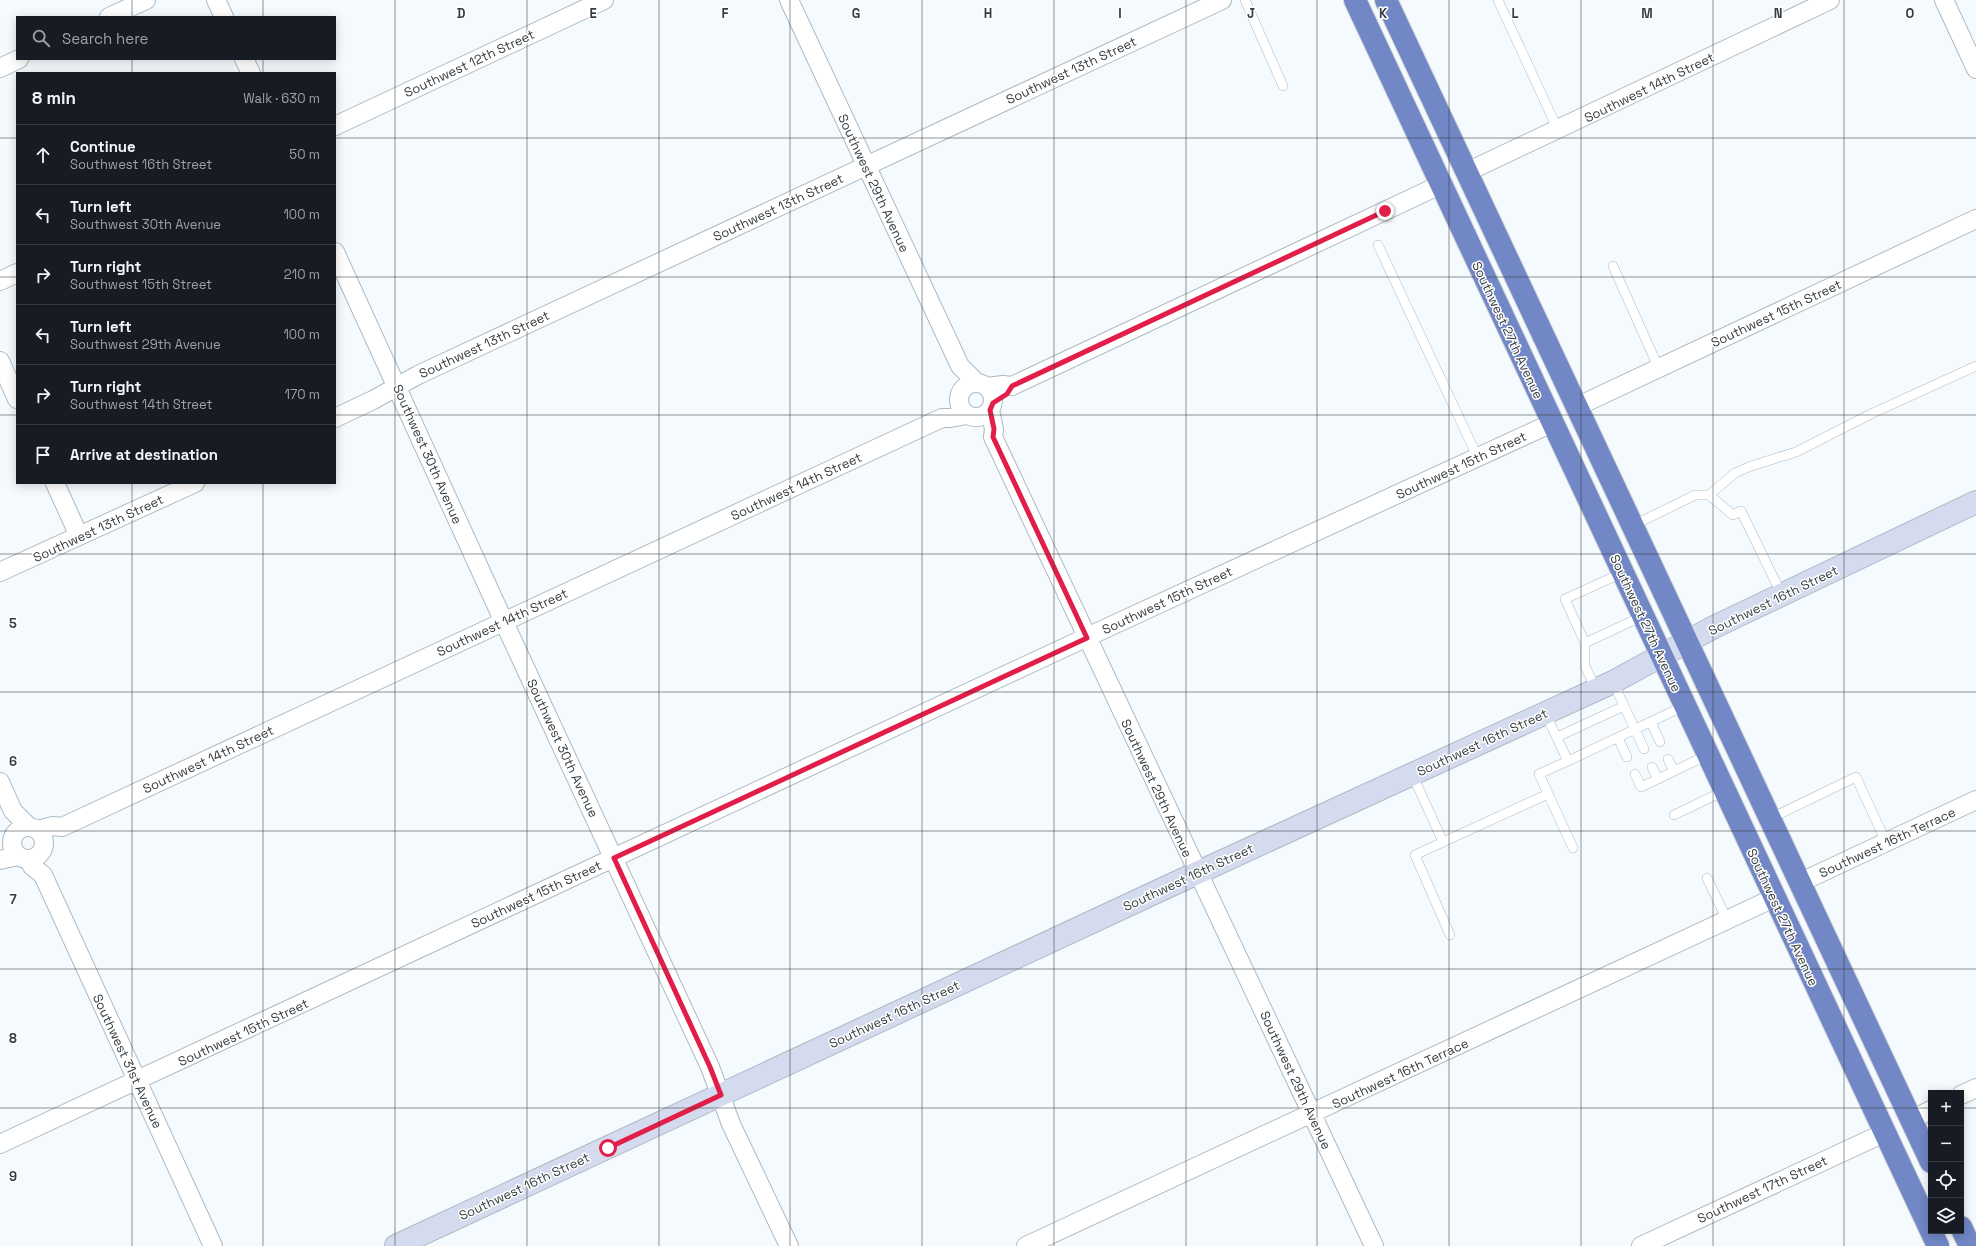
<!DOCTYPE html>
<html lang="en">
<head>
<meta charset="utf-8">
<style>
	:root { --surface:#171b24; --page:#242831; --text:#f1f3f6; --muted:#9ea1a6; --line:#363941 }
	body { margin:0; font-family:"Space Grotesk",sans-serif; background:var(--page); color:var(--text) }
	.controls { position:absolute; right:12px; bottom:12px; display:grid; overflow:hidden; border-radius:0px; box-shadow:0 2px 10px #0003 }
	.controls button { width:36px; height:36px; display:grid; place-items:center; padding:0; border:0; border-bottom:1px solid var(--line); background:var(--surface); color:var(--text); font:20px sans-serif }
	.stop { position:absolute; width:12px; height:12px; margin:-9px; border:3px solid #e11d48; border-radius:50%; background:#fff }
	.stop.end { background:#e11d48; border-color:#fff; box-shadow:0 1px 4px #0008 }
	.list { margin:0; padding:0; list-style:none }
	h2 { display:flex; justify-content:space-between; align-items:center; height:52px; margin:0; padding:0 16px; font-size:17px }
	h2 small { font-size:13px; font-weight:400; color:var(--muted) }
	.list li { display:grid; grid-template-columns:26px 1fr auto; gap:12px; align-items:center; box-sizing:border-box; height:60px; padding:0 16px; border-top:1px solid var(--line) }
	.list b { display:block; font-size:15px; white-space:nowrap }
	.list p { margin:0; font-size:13px; white-space:nowrap; color:var(--muted) }
	.list em { font-size:13px; font-style:normal; color:var(--muted) }
	.icon { flex:none; width:22px; height:22px; fill:none; stroke:currentColor; stroke-width:2; stroke-linecap:round; stroke-linejoin:round }
	.map { position:relative; flex:none; width:1976px; height:1246px; overflow:hidden }
	.search { position:absolute; background:var(--surface); box-shadow:0 2px 10px #0003; left:16px; top:16px; width:320px; height:44px; display:flex; align-items:center; gap:10px; box-sizing:border-box; padding:0 14px; border-radius:0px; color:var(--muted); font-size:15px }
	.panel { position:absolute; background:var(--surface); box-shadow:0 2px 10px #0003; left:16px; top:72px; width:320px; height:412px; border-radius:0px }
	.map>svg:first-child { display:block }
	.lines { fill:none; stroke-linecap:round; stroke-linejoin:round }
	.lane-casing { stroke:#acbac3; stroke-width:10 }
	.street-casing { stroke:#acbac3; stroke-width:20 }
	.secondary-casing { stroke:#acbac3; stroke-width:24 }
	.highway-casing { stroke:#d3d4d5; stroke-width:24 }
	.lane { stroke:#fff; stroke-width:9 }
	.street { stroke:#fff; stroke-width:18 }
	.secondary { stroke:#d4dbee; stroke-width:22 }
	.highway { stroke:#7187c6; stroke-width:22 }
	.route { stroke:#e11d48; stroke-width:5 }
	.grid { fill:none; stroke:#363c3f; stroke-width:1; stroke-opacity:0.55 }
	.labels { text-anchor:middle; stroke-width:3; stroke-linejoin:round; paint-order:stroke }
	.street-label { font-size:13px; fill:#363c3f; stroke:#fff }
	.grid-label { font-size:13px; text-anchor:middle; font-weight:bold; fill:#363c3f; stroke:#fff; stroke-width:3; stroke-linejoin:round; paint-order:stroke }
</style>
</head>
<body>
<div class="map">
<svg width="1976" height="1246" viewBox="0 0 1976 1246">
	<rect width="100%" height="100%" fill="#f4fafe"/>
	<g class="lines">
		<defs>
			<path id="lane" d="M1245 0 1283 86
				M1498 0 1558 130
				M1378 245 1478 458
				M1613 266 1659 369
				M1709 495 1735 473 1751 466 1796 452 1873 413 1976 366
				M1632 526 1695 495H1709L1733 515 1741 511 1782 595
				M1585 643 1643 616
				M1613 682 1644 749
				M1596 689 1585 666V643L1565 599 1622 573
				M1545 713 1568 761 1684 706
				M1651 722 1660 742
				M1557 737 1624 706
				M1618 738 1627 757
				M1668 759 1674 771
				M1568 761 1539 774 1573 848
				M1652 767 1658 779 1707 755
				M1412 774 1443 842 1415 855 1450 935
				M1635 774 1641 787 1658 779
				M1674 815 1724 791
				M1769 819 1856 777 1886 842
				M1443 842 1548 794
				M1707 878 1727 920"/>
			<path id="street" d="M216 0 224 17
				M789 0 960 366 977 383
				M1944 0 1976 69
				M109 17 146 0
				M244 59 251 73
				M0 68 19 59
				M335 126 604 0
				M1467 172 1830 0
				M335 252 504 622 710 1067 731 1124 789 1246
				M0 281 17 273
				M0 361 17 399
				M959 400a17 17 0 1 1 34 0a17 17 0 1 1-34 0Z
				M987 387 1003 385 1012 386 1440 185
				M1576 407 1976 219
				M990 410 994 429 993 437 1374 1246
				M335 418 373 400 418 375 1222 0
				M55 483 79 536
				M0 572 195 483
				M0 782 13 811 29 827
				M12 843a16 16 0 1 1 32 0a16 16 0 1 1-32 0Z
				M38 830 53 826 62 827 942 418H950L967 415
				M28 859 32 866 43 875 213 1246
				M0 860 18 856
				M1799 883 1976 800
				M1961 1095 1976 1088
				M1911 1120 1931 1110
				M0 1144 1113 625 1552 423
				M1026 1246 1774 898
				M1641 1246 1884 1133"/>
			<path id="secondary" d="M396 1246 1197 873 1613 682 1714 627 1976 502"/>
			<path id="highway" d="M1355 0 1938 1246
				M1386 0 1931 1162
				M1961 1227 1970 1246"/>
		</defs>
		<use href="#lane" class="lane-casing"/>
		<use href="#street" class="street-casing"/>
		<use href="#secondary" class="secondary-casing"/>
		<use href="#highway" class="highway-casing"/>
		<use href="#lane" class="lane"/>
		<use href="#street" class="street"/>
		<use href="#secondary" class="secondary"/>
		<use href="#highway" class="highway"/>
	</g>
	<g class="lines">
		<path class="route" d="M608 1148 721 1095 710 1067 614 858 1087 638 993 437 994 429 990 410 993 403 1007 394 1012 386 1385 211"/>
	</g>
	<path class="grid" d="M132 0V17M263 0V17M395 0V1246M527 0V1246M659 0V1246M790 0V1246M922 0V1246M1054 0V1246M1186 0V1246M1317 0V1246M1449 0V1246M1581 0V1246M1713 0V1246M1844 0V1246M132 59V73M263 59V73M0 138H17M335 138H1976M0 277H17M335 277H1976M0 415H17M335 415H1976M132 483V1246M263 483V1246M0 554H1976M0 692H1976M0 831H1976M0 969H1976M0 1108H1931M1961 1108H1976"/>
	<g class="labels">
		<g class="street-label">
			<text transform="translate(469 63) rotate(-25)" y="5">Southwest 12th Street</text>
			<text transform="translate(1071 70) rotate(-25)" y="5">Southwest 13th Street</text>
			<text transform="translate(1649 87) rotate(-26)" y="5">Southwest 14th Street</text>
			<text transform="translate(874 183) rotate(65)" y="5">Southwest 29th Avenue</text>
			<text transform="translate(778 207) rotate(-25)" y="5">Southwest 13th Street</text>
			<text transform="translate(1776 313) rotate(-25)" y="5">Southwest 15th Street</text>
			<text transform="translate(1508 330) rotate(65)" y="5">Southwest 27th Avenue</text>
			<text transform="translate(484 344) rotate(-25)" y="5">Southwest 13th Street</text>
			<text transform="translate(428 454) rotate(66)" y="5">Southwest 30th Avenue</text>
			<text transform="translate(1461 465) rotate(-25)" y="5">Southwest 15th Street</text>
			<text transform="translate(796 486) rotate(-25)" y="5">Southwest 14th Street</text>
			<text transform="translate(98 528) rotate(-25)" y="5">Southwest 13th Street</text>
			<text transform="translate(1167 600) rotate(-25)" y="5">Southwest 15th Street</text>
			<text transform="translate(1773 600) rotate(-26)" y="5">Southwest 16th Street</text>
			<text transform="translate(502 622) rotate(-25)" y="5">Southwest 14th Street</text>
			<text transform="translate(1646 623) rotate(65)" y="5">Southwest 27th Avenue</text>
			<text transform="translate(1482 742) rotate(-25)" y="5">Southwest 16th Street</text>
			<text transform="translate(563 748) rotate(65)" y="5">Southwest 30th Avenue</text>
			<text transform="translate(208 759) rotate(-25)" y="5">Southwest 14th Street</text>
			<text transform="translate(1157 788) rotate(65)" y="5">Southwest 29th Avenue</text>
			<text transform="translate(1887 842) rotate(-25)" y="5">Southwest 16th Terrace</text>
			<text transform="translate(1188 877) rotate(-25)" y="5">Southwest 16th Street</text>
			<text transform="translate(536 894) rotate(-25)" y="5">Southwest 15th Street</text>
			<text transform="translate(1783 917) rotate(65)" y="5">Southwest 27th Avenue</text>
			<text transform="translate(894 1014) rotate(-25)" y="5">Southwest 16th Street</text>
			<text transform="translate(243 1032) rotate(-25)" y="5">Southwest 15th Street</text>
			<text transform="translate(128 1061) rotate(65)" y="5">Southwest 31st Avenue</text>
			<text transform="translate(1400 1073) rotate(-25)" y="5">Southwest 16th Terrace</text>
			<text transform="translate(1296 1080) rotate(65)" y="5">Southwest 29th Avenue</text>
			<text transform="translate(524 1186) rotate(-25)" y="5">Southwest 16th Street</text>
			<text transform="translate(1762 1189) rotate(-25)" y="5">Southwest 17th Street</text>
		</g>
	</g>
	<g class="grid-label">
		<text x="461" y="18">D</text>
		<text x="593" y="18">E</text>
		<text x="725" y="18">F</text>
		<text x="856" y="18">G</text>
		<text x="988" y="18">H</text>
		<text x="1120" y="18">I</text>
		<text x="1251" y="18">J</text>
		<text x="1383" y="18">K</text>
		<text x="1515" y="18">L</text>
		<text x="1647" y="18">M</text>
		<text x="1778" y="18">N</text>
		<text x="1910" y="18">O</text>
		<text x="13" y="628">5</text>
		<text x="13" y="766">6</text>
		<text x="13" y="904">7</text>
		<text x="13" y="1043">8</text>
		<text x="13" y="1181">9</text>
	</g>
</svg>
<div class="controls">
<button>+</button>
<button>−</button>
<button><svg class="icon" aria-label="locate" viewBox="0 0 24 24"><circle cx="12" cy="12" r="6"/><path d="M12 2v4M12 18v4M2 12h4M18 12h4"/></svg></button>
<button><svg class="icon" aria-label="layers" viewBox="0 0 24 24"><path d="M12 4l9 5-9 5-9-5zM3 14l9 5 9-5"/></svg></button>
</div>
<div class="stop" style="left:608px;top:1148px"></div>
<div class="stop end" style="left:1385px;top:211px"></div>
<div class="search"><svg class="icon" aria-label="search" viewBox="0 0 24 24"><circle cx="10" cy="10" r="6"/><path d="M15 15l6 6"/></svg>Search here</div>
<section class="panel">
<h2>8 min<small>Walk · 630 m</small></h2>
<ul class="list">
<li><svg class="icon" aria-label="ahead" viewBox="0 0 24 24"><path d="M12 20V5M6 11l6-6 6 6"/></svg><div><b>Continue</b><p>Southwest 16th Street</p></div><em>50 m</em></li>
<li><svg class="icon" aria-label="left" viewBox="0 0 24 24"><path d="M17 20v-9H6M10 6l-5 5 5 5"/></svg><div><b>Turn left</b><p>Southwest 30th Avenue</p></div><em>100 m</em></li>
<li><svg class="icon" aria-label="right" viewBox="0 0 24 24"><path d="M7 20v-9h11M14 6l5 5-5 5"/></svg><div><b>Turn right</b><p>Southwest 15th Street</p></div><em>210 m</em></li>
<li><svg class="icon" aria-label="left" viewBox="0 0 24 24"><path d="M17 20v-9H6M10 6l-5 5 5 5"/></svg><div><b>Turn left</b><p>Southwest 29th Avenue</p></div><em>100 m</em></li>
<li><svg class="icon" aria-label="right" viewBox="0 0 24 24"><path d="M7 20v-9h11M14 6l5 5-5 5"/></svg><div><b>Turn right</b><p>Southwest 14th Street</p></div><em>170 m</em></li>
<li><svg class="icon" aria-label="arrive" viewBox="0 0 24 24"><path d="M6 21V4h12l-3 4 3 4H6"/></svg><div><b>Arrive at destination</b></div></li>
</ul>
</section>
</div>
</body>
</html>
